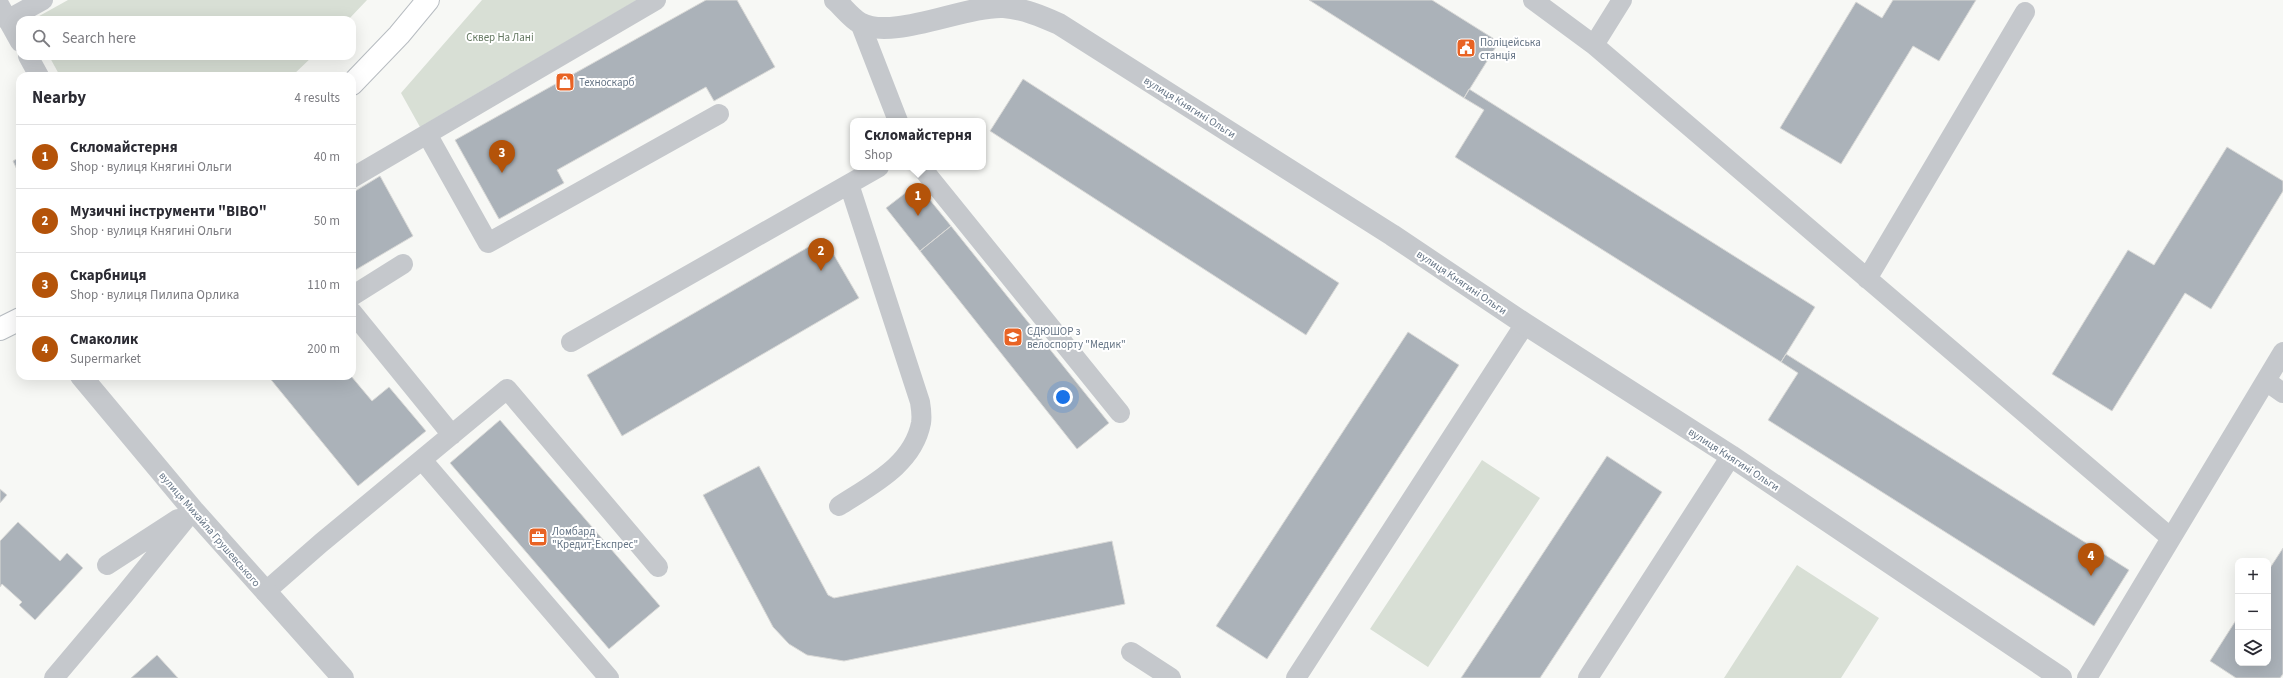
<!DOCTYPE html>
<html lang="en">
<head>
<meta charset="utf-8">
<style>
	:root { --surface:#fff; --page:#f2f2f3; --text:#2b2b33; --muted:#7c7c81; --line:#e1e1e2; --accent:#b45309 }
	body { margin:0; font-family:"Source Sans 3",sans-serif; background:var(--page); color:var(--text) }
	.controls { position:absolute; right:12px; bottom:12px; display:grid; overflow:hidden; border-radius:8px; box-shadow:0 4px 16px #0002 }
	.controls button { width:36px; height:36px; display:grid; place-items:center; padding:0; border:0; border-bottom:1px solid var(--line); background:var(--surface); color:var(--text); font:20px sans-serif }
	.you { position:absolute; left:1063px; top:397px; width:14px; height:14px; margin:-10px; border:3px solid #fff; border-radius:50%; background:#1a73e8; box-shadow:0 0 0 6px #1a73e833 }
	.badge { display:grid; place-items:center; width:26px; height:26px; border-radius:50%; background:var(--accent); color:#fff; font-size:13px; font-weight:700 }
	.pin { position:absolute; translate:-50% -33px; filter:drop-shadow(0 1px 2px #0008) }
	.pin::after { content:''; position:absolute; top:21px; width:14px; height:12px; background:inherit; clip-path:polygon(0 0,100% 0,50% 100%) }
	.popup { position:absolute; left:850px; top:118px; width:136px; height:52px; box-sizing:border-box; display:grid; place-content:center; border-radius:8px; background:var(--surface); filter:drop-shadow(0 1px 3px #0005); font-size:13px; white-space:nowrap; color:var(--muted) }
	.popup b { font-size:15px; color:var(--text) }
	.popup::after { content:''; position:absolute; left:50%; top:100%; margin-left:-8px; border:8px solid transparent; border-top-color:var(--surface) }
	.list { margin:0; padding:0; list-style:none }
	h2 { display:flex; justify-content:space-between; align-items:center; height:52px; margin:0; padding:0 16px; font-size:17px }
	h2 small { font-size:13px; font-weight:400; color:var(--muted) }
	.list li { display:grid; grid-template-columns:26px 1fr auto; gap:12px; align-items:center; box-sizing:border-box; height:64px; padding:0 16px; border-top:1px solid var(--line) }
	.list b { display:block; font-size:15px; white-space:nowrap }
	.list p { margin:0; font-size:13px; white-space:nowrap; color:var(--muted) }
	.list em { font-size:13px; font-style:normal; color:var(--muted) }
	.icon { flex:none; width:22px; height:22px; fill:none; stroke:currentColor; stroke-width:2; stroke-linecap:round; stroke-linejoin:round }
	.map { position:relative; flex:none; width:2283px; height:678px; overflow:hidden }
	.search { position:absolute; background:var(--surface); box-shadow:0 4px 16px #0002; left:16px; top:16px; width:340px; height:44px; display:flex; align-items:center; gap:10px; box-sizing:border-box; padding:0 14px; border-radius:12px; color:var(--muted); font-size:15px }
	.panel { position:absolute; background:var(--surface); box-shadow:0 4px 16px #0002; left:16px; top:72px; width:340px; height:308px; border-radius:12px }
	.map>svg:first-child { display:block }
	.green { fill:#d8dfd5 }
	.building { fill:#abb2b9; stroke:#d9d9d7 }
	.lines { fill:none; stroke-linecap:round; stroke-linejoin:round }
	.secondary-casing { stroke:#b7bcc1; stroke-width:24 }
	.service { stroke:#c5c8cc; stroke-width:20 }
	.minor { stroke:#c5c8cc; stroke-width:22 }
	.tertiary { stroke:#c5c8cc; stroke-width:22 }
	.secondary { stroke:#fff; stroke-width:22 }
	.labels { text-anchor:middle; stroke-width:4; stroke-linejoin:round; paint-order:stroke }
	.park-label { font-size:11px; fill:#647861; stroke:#fff }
	.poi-label { font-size:11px; fill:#667586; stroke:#fff; text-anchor:start }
	.street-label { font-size:11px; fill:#667586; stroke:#fff }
</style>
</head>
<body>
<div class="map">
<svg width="2283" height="678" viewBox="0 0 2283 678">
	<rect width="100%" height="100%" fill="#f7f8f5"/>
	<path class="green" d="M68 0H367L348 20H32Z
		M482 0H637L420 127 401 93Z
		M49 56H313L292 76H60Z
		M1482 460 1540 498 1428 667 1370 629Z
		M1797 565 1879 618 1841 678H1724Z"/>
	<path class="building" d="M706 0H737L775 67 714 101 706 87 557 170 564 183 499 219 455 140Z
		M1309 0H1432L1499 42 1464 98Z
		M1893 0H1976L1939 61 1913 46 1841 164 1780 128 1856 2 1882 18Z
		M1023 79 1339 283 1306 335 990 131Z
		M1469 89 1815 307 1781 362 1455 157 1484 110 1464 98Z
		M2227 147 2283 181V191L2211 309 2185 293 2112 411 2052 374 2128 250 2154 265Z
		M18 158 20 162V176L13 161Z
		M380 176 413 236 352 272V193Z
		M917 184 951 226 920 251 886 208Z
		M951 226 1109 423 1077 449 920 251Z
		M824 238 859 298 622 436 587 375Z
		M1408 332 1459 365 1267 659 1216 626Z
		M1786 354 2129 570 2094 626 1768 420 1798 373 1781 362Z
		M268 376H351L372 401 389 387 426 431 358 486Z
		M500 420 660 606 609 649 450 463Z
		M1607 456 1662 492 1540 678H1461Z
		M759 466 828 595 834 598 1112 541 1125 604 844 661 807 655 789 644 773 627 703 495Z
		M0 489 7 495 0 503Z
		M18 522 60 561 67 553 83 568 35 620 19 605 22 602 2 584 0 587V541Z
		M2283 548V674L2280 678H2236L2210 661 2238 617V663H2268V571Z
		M157 655 178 678H131Z"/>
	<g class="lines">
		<defs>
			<path id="secondary" d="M352 84 399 35 428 0
				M0 329 20 319"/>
		</defs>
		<use href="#secondary" class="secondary-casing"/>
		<path class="service" d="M1533 0 1594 45 2171 538
			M0 6 20 42
			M7 20 43 0
			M860 23 898 121
			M1594 45 1622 0
			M28 56 39 76
			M427 134 488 243 719 114
			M921 167 1120 413
			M352 178 656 0
			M1867 279 2025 12
			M352 296 403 264
			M352 312 452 435
			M571 342 879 167
			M2266 381 2283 393
			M422 460 609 678
			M839 506C871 485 913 465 921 423 922 417 921 408 920 402L849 184
			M107 565 178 519
			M265 592 321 543 507 389 658 567
			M1131 652 1171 678
			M54 678 124 595 193 510
			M1296 678 1525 324
			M1588 678 1731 456
			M2087 678 2283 352"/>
		<path class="minor" d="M835 0C843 7 851 18 860 23 892 41 965 5 1004 7 1024 9 1041 16 1059 24L1392 235 1525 324 1731 456 2061 678"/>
		<path class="tertiary" d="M81 376 193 510 343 678"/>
		<use href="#secondary" class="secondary"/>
	</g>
	<defs>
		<symbol id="civic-square" viewBox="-11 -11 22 22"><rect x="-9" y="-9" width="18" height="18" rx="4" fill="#e86324" stroke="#fff"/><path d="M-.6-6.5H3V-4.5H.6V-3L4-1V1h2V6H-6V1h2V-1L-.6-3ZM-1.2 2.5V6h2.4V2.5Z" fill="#fff"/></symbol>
		<symbol id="shop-square" viewBox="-11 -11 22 22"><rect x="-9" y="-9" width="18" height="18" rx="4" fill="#e86324" stroke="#fff"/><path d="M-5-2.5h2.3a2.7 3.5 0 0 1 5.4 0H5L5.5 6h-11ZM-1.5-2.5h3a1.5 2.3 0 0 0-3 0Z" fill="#fff"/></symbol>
		<symbol id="school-square" viewBox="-11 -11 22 22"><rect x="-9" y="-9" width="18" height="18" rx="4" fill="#e86324" stroke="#fff"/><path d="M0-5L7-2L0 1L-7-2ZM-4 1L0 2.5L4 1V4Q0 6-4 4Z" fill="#fff"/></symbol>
		<symbol id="office-square" viewBox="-11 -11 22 22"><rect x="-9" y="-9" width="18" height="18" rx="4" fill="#e86324" stroke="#fff"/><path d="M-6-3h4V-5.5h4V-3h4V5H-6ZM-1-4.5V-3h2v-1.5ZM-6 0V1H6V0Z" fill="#fff"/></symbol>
	</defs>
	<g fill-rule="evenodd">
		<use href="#civic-square" x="1455" y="37" width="22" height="22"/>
		<use href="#shop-square" x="554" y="71" width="22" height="22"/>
		<use href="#school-square" x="1002" y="326" width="22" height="22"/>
		<use href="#office-square" x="527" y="526" width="22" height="22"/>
	</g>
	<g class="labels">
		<g class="park-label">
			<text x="500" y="41">Сквер На Лані</text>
		</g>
		<g class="poi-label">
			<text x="1480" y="46">Поліцейська<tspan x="1480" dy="13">станція</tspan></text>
			<text x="579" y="86">Техноскарб</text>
			<text x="1027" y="335">СДЮШОР з<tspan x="1027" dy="13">велоспорту "Медик"</tspan></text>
			<text x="552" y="535">Ломбард<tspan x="552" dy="13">"Кредит-Експрес"</tspan></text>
		</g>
		<g class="street-label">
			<text transform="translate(1190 107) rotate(32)" y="4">вулиця Княгині Ольги</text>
			<text transform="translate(1462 282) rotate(34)" y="4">вулиця Княгині Ольги</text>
			<text transform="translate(1734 459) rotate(33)" y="4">вулиця Княгині Ольги</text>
			<text transform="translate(210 529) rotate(49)" y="4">вулиця Михайла Грушевського</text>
		</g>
	</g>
</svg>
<div class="controls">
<button>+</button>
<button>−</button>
<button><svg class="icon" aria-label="layers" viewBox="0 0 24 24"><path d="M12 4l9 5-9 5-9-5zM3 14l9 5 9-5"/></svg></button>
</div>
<div class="you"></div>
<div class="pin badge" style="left:918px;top:216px">1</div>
<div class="popup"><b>Скломайстерня</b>Shop</div>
<div class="pin badge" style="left:821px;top:271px">2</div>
<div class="pin badge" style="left:502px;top:173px">3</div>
<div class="pin badge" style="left:2091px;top:576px">4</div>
<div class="search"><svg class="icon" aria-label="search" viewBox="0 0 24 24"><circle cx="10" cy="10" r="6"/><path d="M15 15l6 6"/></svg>Search here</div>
<section class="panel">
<h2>Nearby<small>4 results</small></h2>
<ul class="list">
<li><span class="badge">1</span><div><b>Скломайстерня</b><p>Shop · вулиця Княгині Ольги</p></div><em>40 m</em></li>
<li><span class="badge">2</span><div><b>Музичні інструменти &quot;ВІВО&quot;</b><p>Shop · вулиця Княгині Ольги</p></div><em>50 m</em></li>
<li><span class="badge">3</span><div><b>Скарбниця</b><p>Shop · вулиця Пилипа Орлика</p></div><em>110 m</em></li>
<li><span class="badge">4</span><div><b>Смаколик</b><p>Supermarket</p></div><em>200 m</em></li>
</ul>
</section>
</div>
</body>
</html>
